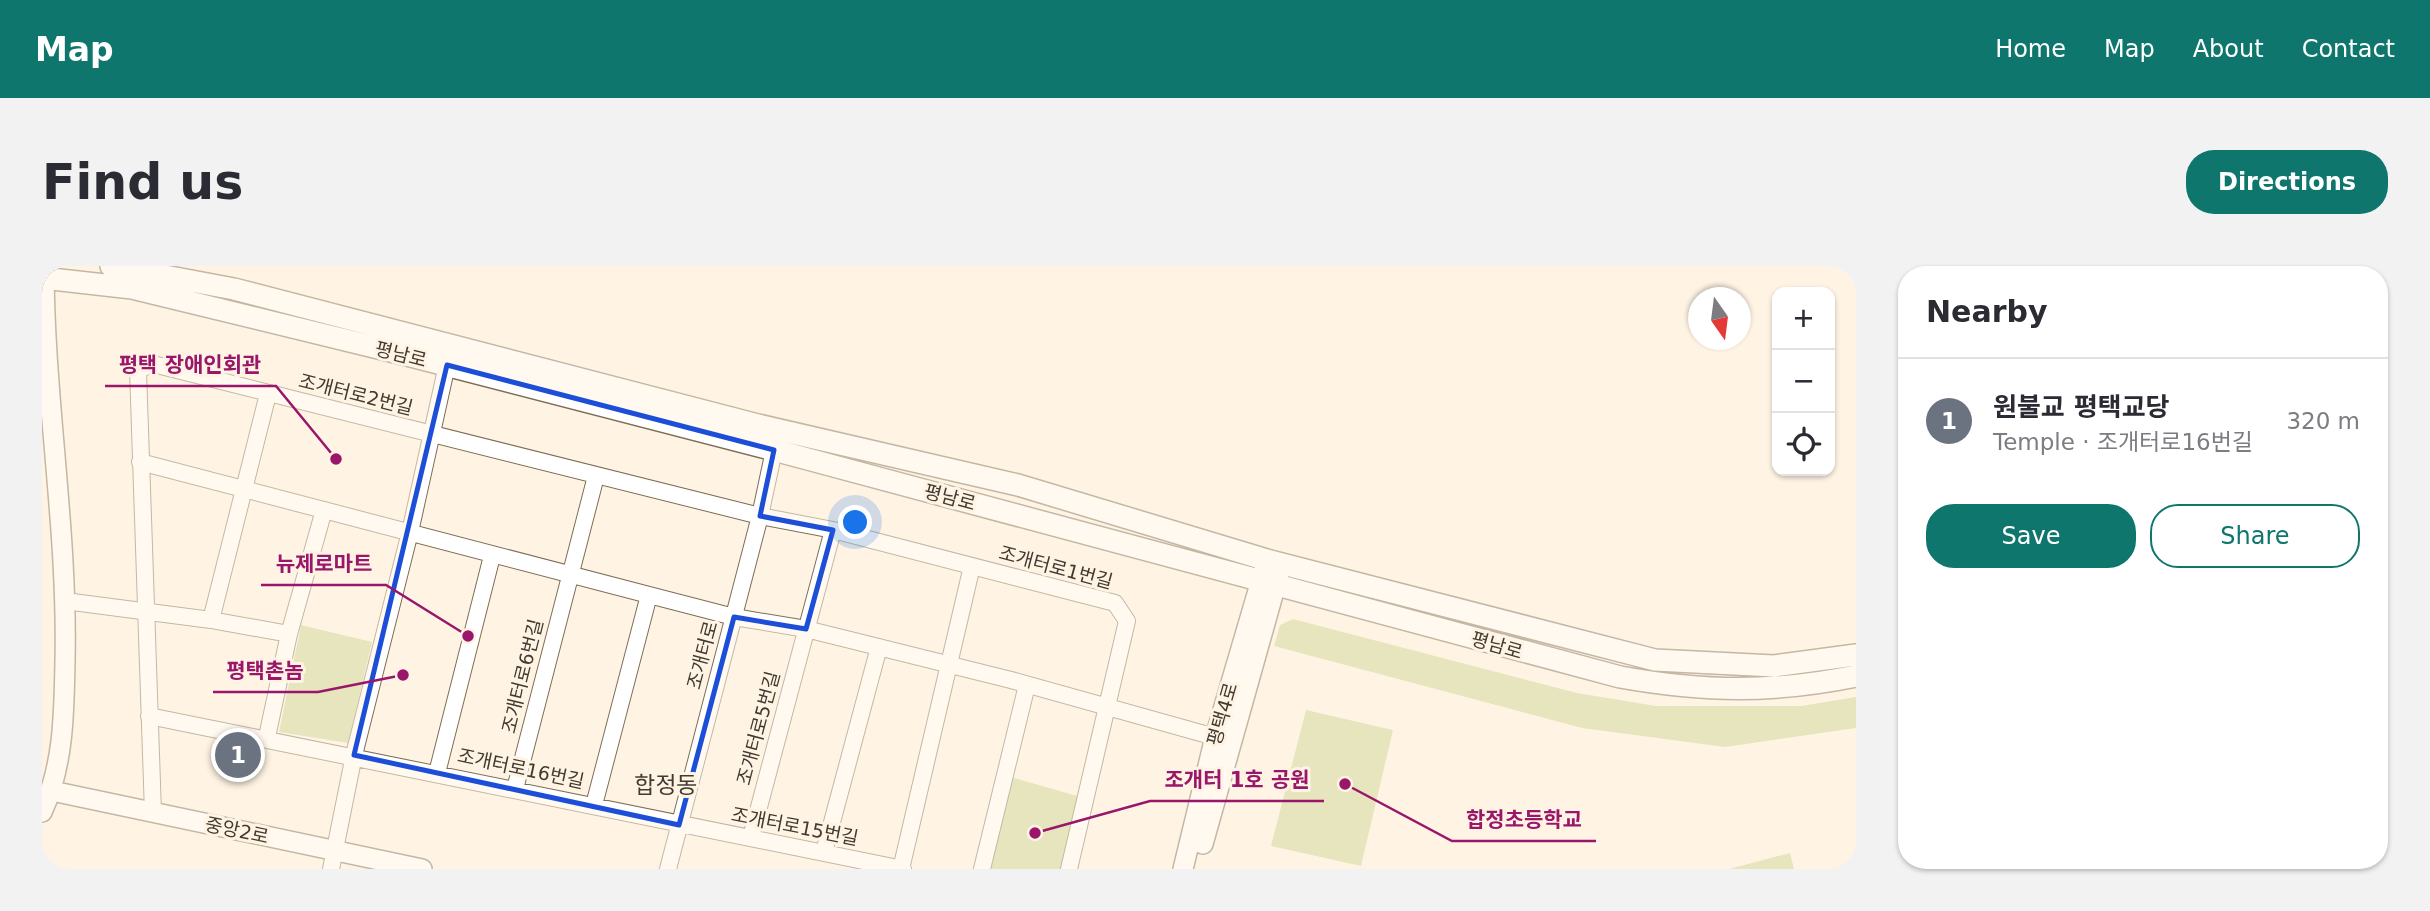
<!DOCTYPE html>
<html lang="en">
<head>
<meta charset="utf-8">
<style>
	:root { --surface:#fff; --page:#f2f2f3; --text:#2b2b33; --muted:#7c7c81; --line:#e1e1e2; --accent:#0f766e }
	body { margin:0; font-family:"DejaVu Sans","Noto Sans KR",sans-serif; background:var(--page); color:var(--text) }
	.controls { position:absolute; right:21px; top:21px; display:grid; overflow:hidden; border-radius:14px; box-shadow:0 2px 5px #0004 }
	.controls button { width:63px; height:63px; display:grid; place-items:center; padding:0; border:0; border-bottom:2px solid var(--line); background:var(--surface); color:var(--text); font:35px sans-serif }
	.compass { position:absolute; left:1646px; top:21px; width:63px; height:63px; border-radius:50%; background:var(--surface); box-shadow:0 2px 5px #0004; rotate:166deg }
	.you { position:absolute; left:814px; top:257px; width:24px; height:24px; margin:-18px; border:5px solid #fff; border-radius:50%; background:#1a73e8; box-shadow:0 0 0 10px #1a73e833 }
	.badge { display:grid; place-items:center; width:46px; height:46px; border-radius:50%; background:var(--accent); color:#fff; font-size:23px; font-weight:700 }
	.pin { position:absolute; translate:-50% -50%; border:4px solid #fff; box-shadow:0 2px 7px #0006 }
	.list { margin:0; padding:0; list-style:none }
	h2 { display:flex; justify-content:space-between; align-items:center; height:91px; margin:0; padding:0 28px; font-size:30px }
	h2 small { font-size:23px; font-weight:400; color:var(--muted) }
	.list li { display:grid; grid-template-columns:46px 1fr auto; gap:21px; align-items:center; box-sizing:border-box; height:126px; padding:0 28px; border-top:2px solid var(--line) }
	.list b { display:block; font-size:26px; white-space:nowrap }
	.list p { margin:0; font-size:23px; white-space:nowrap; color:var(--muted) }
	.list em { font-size:23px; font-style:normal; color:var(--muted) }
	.actions { display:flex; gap:14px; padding:21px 28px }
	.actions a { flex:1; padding:16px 0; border:2px solid var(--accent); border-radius:28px; text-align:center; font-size:24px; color:var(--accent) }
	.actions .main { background:var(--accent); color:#fff }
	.icon { flex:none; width:38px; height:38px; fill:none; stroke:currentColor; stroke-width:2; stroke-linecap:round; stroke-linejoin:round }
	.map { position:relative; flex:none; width:1814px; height:603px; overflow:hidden; border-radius:28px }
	header { display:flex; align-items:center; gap:42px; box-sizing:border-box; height:98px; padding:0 35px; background:var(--accent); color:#fff }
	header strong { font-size:33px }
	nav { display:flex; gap:38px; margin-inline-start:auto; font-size:24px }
	.intro { display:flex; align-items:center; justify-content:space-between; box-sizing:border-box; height:168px; padding:0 42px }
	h1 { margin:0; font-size:49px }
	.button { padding:18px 32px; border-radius:28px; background:var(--accent); color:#fff; font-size:24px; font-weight:700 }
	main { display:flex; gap:42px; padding:0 42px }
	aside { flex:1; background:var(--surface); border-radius:28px; box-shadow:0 2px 5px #0004 }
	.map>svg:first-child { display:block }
	.green { fill:#cad390 }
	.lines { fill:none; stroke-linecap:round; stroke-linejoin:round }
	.minor-casing { stroke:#7d6e55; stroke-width:18 }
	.tertiary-casing { stroke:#7d6e55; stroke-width:22 }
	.secondary-casing { stroke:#7d6e55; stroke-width:24 }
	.minor { stroke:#fff; stroke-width:16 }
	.tertiary { stroke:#fff; stroke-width:19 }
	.secondary { stroke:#fff; stroke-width:21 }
	.marked { fill:none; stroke:#1d4ed8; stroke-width:5; stroke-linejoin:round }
	.labels { text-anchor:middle; stroke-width:6; stroke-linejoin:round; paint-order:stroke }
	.street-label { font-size:19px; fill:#413a30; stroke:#fff4e4 }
	.quarter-label { font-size:23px; fill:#413a30; stroke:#fff4e4 }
	.leader { fill:none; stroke:#99166b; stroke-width:2.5 }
	.callout-dot { fill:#99166b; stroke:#fff4e4; stroke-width:2.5 }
	.callout-label { font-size:21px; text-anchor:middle; font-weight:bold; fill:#99166b; stroke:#fff4e4; stroke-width:6; stroke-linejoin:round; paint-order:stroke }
</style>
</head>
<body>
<header>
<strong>Map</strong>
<nav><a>Home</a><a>Map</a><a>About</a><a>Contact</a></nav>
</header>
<div class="intro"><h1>Find us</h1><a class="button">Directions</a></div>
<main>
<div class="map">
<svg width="1814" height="603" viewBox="0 0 1814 603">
	<rect width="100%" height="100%" fill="#fff4e4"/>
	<path class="green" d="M1251 353 1535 427 1614 440H1759L1814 431V462L1683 481 1540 462 1232 380 1238 359Z
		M259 359 330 376 306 477 237 466Z
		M1264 444 1351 464 1319 600 1229 580Z
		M969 511 1039 531 1022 603H946Z
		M1748 587 1752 603H1687Z"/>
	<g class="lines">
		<defs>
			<path id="minor" d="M98 196 607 329 692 351 764 363 969 414 1173 471
				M23 335 169 354 247 368
				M169 354 226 128
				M107 450 861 603
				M225 471 247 368 282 244
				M395 507 450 290
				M473 523 554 210
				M552 539 607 329
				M111 547 96 104 111 98 718 250 791 264 1073 337 1085 355 1027 603
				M709 571 791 264
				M782 586 837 381
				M289 603 312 489 368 266 405 99
				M626 603 718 250 734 175
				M859 603 930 300
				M940 603 985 419"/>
			<path id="tertiary" d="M10 525 380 603
				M0 546C22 499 22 446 23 395 26 262 2 132 2 0
				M1161 578 1238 304
				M1141 603 1173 471 1225 294"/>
			<path id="secondary" d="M69 0 192 23 716 159 976 219 1225 294 1613 394 1732 400 1814 389
				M0 12 90 22 365 89 732 184 1578 411C1662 426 1731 427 1814 410"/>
		</defs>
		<use href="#minor" class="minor-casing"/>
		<use href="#tertiary" class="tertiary-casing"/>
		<use href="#secondary" class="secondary-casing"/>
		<use href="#minor" class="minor"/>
		<use href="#tertiary" class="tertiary"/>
		<use href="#secondary" class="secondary"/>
	</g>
	<path d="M0 0H1814V603H0ZM405 99 732 184 718 250 791 264 764 363 692 351 637 559 312 489Z" fill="#fff4e4" fill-opacity=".55" fill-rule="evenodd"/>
	<path class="marked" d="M405 99 732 184 718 250 791 264 764 363 692 351 637 559 312 489Z"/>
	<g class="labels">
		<g class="street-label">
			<text transform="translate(359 88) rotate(14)" y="7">평남로</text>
			<text transform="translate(314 128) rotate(14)" y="7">조개터로2번길</text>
			<text transform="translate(908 231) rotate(15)" y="7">평남로</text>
			<text transform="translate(1014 301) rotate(15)" y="7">조개터로1번길</text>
			<text transform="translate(1455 379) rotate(16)" y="7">평남로</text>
			<text transform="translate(660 389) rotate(-75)" y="7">조개터로</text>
			<text transform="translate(480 410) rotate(-76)" y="7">조개터로6번길</text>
			<text transform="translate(1180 448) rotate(-74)" y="7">평택4로</text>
			<text transform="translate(716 462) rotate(-75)" y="7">조개터로5번길</text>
			<text transform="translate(479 502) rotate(12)" y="7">조개터로16번길</text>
			<text transform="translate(753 560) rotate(11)" y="7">조개터로15번길</text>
			<text transform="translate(195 564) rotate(12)" y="7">중앙2로</text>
		</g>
		<g class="quarter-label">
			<text x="624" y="527">합정동</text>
		</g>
	</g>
	<path class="leader" d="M294 193L234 120H63M426 370L344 319H219M361 409L276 426H171M993 567L1108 535H1282M1303 518L1410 575H1554"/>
	<g class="callout-dot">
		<circle cx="294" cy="193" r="7"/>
		<circle cx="426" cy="370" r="7"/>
		<circle cx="361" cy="409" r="7"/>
		<circle cx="993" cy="567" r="7"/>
		<circle cx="1303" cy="518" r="7"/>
	</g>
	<g class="callout-label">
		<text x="148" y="106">평택 장애인회관</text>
		<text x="282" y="305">뉴제로마트</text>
		<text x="223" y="412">평택촌놈</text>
		<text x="1195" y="521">조개터 1호 공원</text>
		<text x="1482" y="561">합정초등학교</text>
	</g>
</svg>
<div class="controls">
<button>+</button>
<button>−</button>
<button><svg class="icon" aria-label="locate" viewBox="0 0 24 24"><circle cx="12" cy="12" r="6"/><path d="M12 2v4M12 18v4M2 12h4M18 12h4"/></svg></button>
</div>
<svg class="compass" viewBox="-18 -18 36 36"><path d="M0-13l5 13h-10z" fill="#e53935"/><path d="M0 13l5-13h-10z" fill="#7c7c81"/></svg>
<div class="you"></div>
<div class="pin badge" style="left:196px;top:489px;background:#6b7280">1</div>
</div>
<aside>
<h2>Nearby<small></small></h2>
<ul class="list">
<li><span class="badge" style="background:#6b7280">1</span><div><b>원불교 평택교당</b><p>Temple · 조개터로16번길</p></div><em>320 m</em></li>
</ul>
<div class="actions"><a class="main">Save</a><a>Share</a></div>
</aside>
</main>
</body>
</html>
